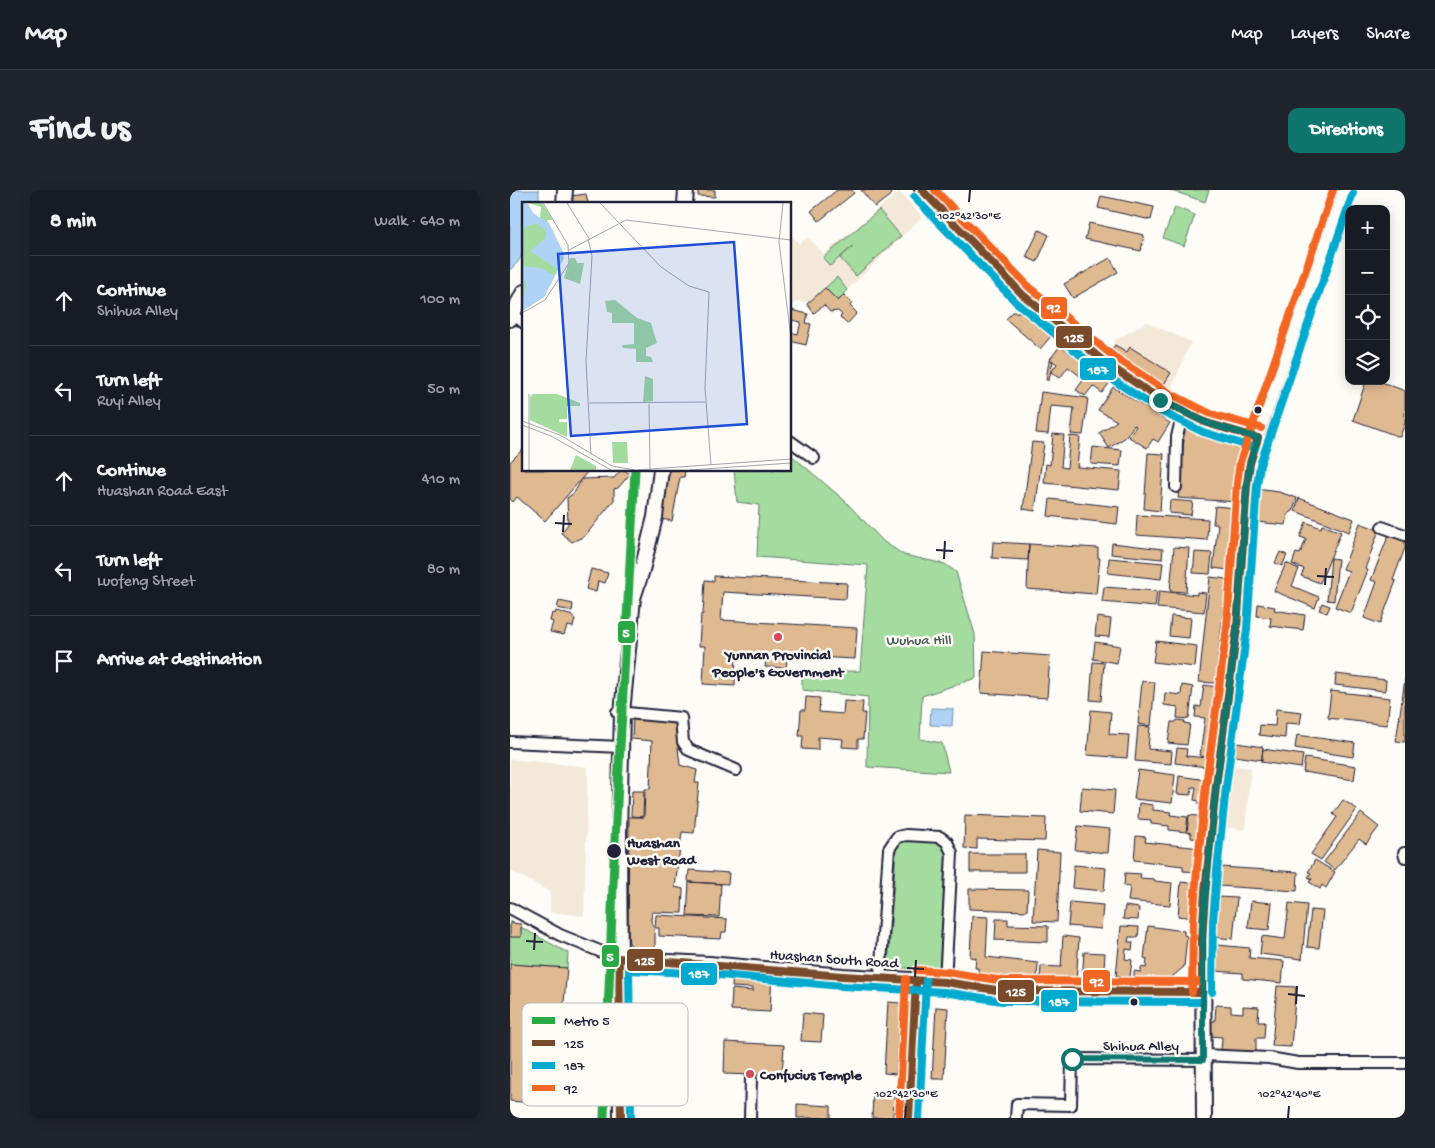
<!DOCTYPE html>
<html lang="en">
<head>
<meta charset="utf-8">
<style>
	:root { --surface:#171b24; --page:#20242c; --text:#f1f3f6; --muted:#9ea1a6; --line:#363941; --accent:#0f766e }
	body { margin:0; font-family:"Gochi Hand",sans-serif; background:var(--page); color:var(--text) }
	.controls { position:absolute; right:15px; top:15px; display:grid; overflow:hidden; border-radius:10px; box-shadow:0 2px 12px #0003 }
	.controls button { width:45px; height:45px; display:grid; place-items:center; padding:0; border:0; border-bottom:1px solid var(--line); background:var(--surface); color:var(--text); font:25px sans-serif }
	.stop { position:absolute; width:15px; height:15px; margin:-11px; border:4px solid #0f766e; border-radius:50%; background:#fff }
	.stop.end { background:#0f766e; border-color:#fff; box-shadow:0 1px 5px #0008 }
	.list { margin:0; padding:0; list-style:none }
	h2 { display:flex; justify-content:space-between; align-items:center; height:65px; margin:0; padding:0 20px; font-size:21px }
	h2 small { font-size:16px; font-weight:400; color:var(--muted) }
	.list li { display:grid; grid-template-columns:32px 1fr auto; gap:15px; align-items:center; box-sizing:border-box; height:90px; padding:0 20px; border-top:1px solid var(--line) }
	.list b { display:block; font-size:19px; white-space:nowrap }
	.list p { margin:0; font-size:16px; white-space:nowrap; color:var(--muted) }
	.list em { font-size:16px; font-style:normal; color:var(--muted) }
	.icon { flex:none; width:28px; height:28px; fill:none; stroke:currentColor; stroke-width:2; stroke-linecap:round; stroke-linejoin:round }
	.map { position:relative; flex:none; width:895px; height:928px; overflow:hidden; border-radius:10px }
	header { display:flex; align-items:center; gap:30px; box-sizing:border-box; height:70px; padding:0 25px; background:var(--surface); border-bottom:1px solid var(--line) }
	header strong { font-size:24px }
	nav { display:flex; gap:28px; margin-inline-start:auto; font-size:18px }
	.intro { display:flex; align-items:center; justify-content:space-between; box-sizing:border-box; height:120px; padding:0 30px }
	h1 { margin:0; font-size:35px }
	.button { padding:12px 22px; border-radius:10px; background:var(--accent); color:#fff; font-size:18px; font-weight:700 }
	main { display:flex; gap:30px; padding:0 30px }
	aside { flex:1; background:var(--surface); border-radius:10px; box-shadow:0 2px 12px #0003 }
	.map>svg:first-child { display:block }
	.built { fill:#f4e8d8 }
	.green { fill:#a4db9f; stroke:#637e6d }
	.water { fill:#aed3f7; stroke:#768cac }
	.building { fill:#dfb990; stroke:#22223b; fill-rule:evenodd }
	.lines { fill:none; stroke-linecap:round; stroke-linejoin:round }
	.street-casing { stroke:#22223b; stroke-width:14 }
	.secondary-casing { stroke:#22223b; stroke-width:18 }
	.street { stroke:#fdfcf7; stroke-width:10 }
	.secondary { stroke:#fdfcf7; stroke-width:14 }
	.bus-1-casing { stroke:#fdfcf7; stroke-width:11 }
	.bus-2-casing { stroke:#fdfcf7; stroke-width:11 }
	.bus-3-casing { stroke:#fdfcf7; stroke-width:11 }
	.bus-1 { stroke:#7a4b2a; stroke-width:8 }
	.bus-2 { stroke:#00a9ce; stroke-width:8 }
	.bus-3 { stroke:#f26522; stroke-width:8 }
	.metro-1-casing { stroke:#fdfcf7; stroke-width:12 }
	.metro-1 { stroke:#2aa844; stroke-width:9 }
	.route { stroke:#0f766e; stroke-width:6 }
	.ticks { fill:none; stroke:#22223b; stroke-width:2 }
	.bus-dot { fill:#22223b; stroke:#fdfcf7; stroke-width:2 }
	.poi-dot { fill:#d1495b; stroke:#fdfcf7; stroke-width:2 }
	.labels { text-anchor:middle; stroke-width:5; stroke-linejoin:round; paint-order:stroke }
	.park-label { font-size:15px; fill:#495a59; stroke:#fdfcf7 }
	.poi-label { font-size:15px; font-weight:bold; fill:#22223b; stroke:#fdfcf7 }
	.stop-label { font-size:15px; font-weight:bold; fill:#22223b; stroke:#fdfcf7; text-anchor:start }
	.street-label { font-size:15px; fill:#22223b; stroke:#fdfcf7 }
	.inset-road { fill:none; stroke:#a5a5ac; stroke-width:1 }
	.view { fill:#1d4ed8; fill-opacity:0.15; stroke:#1d4ed8; stroke-width:2.5 }
	.inset-edge { fill:none; stroke:#22223b; stroke-width:2.5 }
	.key { fill:#fdfcf7; stroke:#bbbbbf; stroke-width:1 }
	.key-label { font-size:14px; fill:#22223b }
	.ticks-label { font-size:12px; text-anchor:middle; fill:#22223b; stroke:#fdfcf7; stroke-width:5; stroke-linejoin:round; paint-order:stroke }
	.line-badge { stroke:#fdfcf7; stroke-width:2 }
	.badge-label { font-size:14px; text-anchor:middle; font-weight:bold; fill:#fff }
</style>
</head>
<body>
<header>
<strong>Map</strong>
<nav><a>Map</a><a>Layers</a><a>Share</a></nav>
</header>
<div class="intro"><h1>Find us</h1><a class="button">Directions</a></div>
<main>
<aside>
<h2>8 min<small>Walk · 640 m</small></h2>
<ul class="list">
<li><svg class="icon" aria-label="ahead" viewBox="0 0 24 24"><path d="M12 20V5M6 11l6-6 6 6"/></svg><div><b>Continue</b><p>Shihua Alley</p></div><em>100 m</em></li>
<li><svg class="icon" aria-label="left" viewBox="0 0 24 24"><path d="M17 20v-9H6M10 6l-5 5 5 5"/></svg><div><b>Turn left</b><p>Ruyi Alley</p></div><em>50 m</em></li>
<li><svg class="icon" aria-label="ahead" viewBox="0 0 24 24"><path d="M12 20V5M6 11l6-6 6 6"/></svg><div><b>Continue</b><p>Huashan Road East</p></div><em>410 m</em></li>
<li><svg class="icon" aria-label="left" viewBox="0 0 24 24"><path d="M17 20v-9H6M10 6l-5 5 5 5"/></svg><div><b>Turn left</b><p>Luofeng Street</p></div><em>80 m</em></li>
<li><svg class="icon" aria-label="arrive" viewBox="0 0 24 24"><path d="M6 21V4h12l-3 4 3 4H6"/></svg><div><b>Arrive at destination</b></div></li>
</ul>
</aside>
<div class="map">
<svg width="895" height="928" viewBox="0 0 895 928">
	<rect width="100%" height="100%" fill="#fdfcf7"/>
	<filter id="ink" filterUnits="userSpaceOnUse"><feTurbulence type="fractalNoise" baseFrequency=".02" numOctaves="2"/><feDisplacementMap in="SourceGraphic" scale="10" xChannelSelector="R" yChannelSelector="G"/><feConvolveMatrix kernelMatrix="1 2 1 2 8 2 1 2 1" color-interpolation-filters="sRGB"/></filter>
	<g filter="url(#ink)">
		<path class="built" d="M389 2 412 27 337 100 327 88 298 113 288 111 280 116V42L289 54 298 47 314 64Z
			M637 132 681 152 657 209 594 169 605 150Z
			M0 569 78 577 74 726 40 722V702L0 680Z
			M714 575 741 578 735 640 708 636Z"/>
		<path class="green" d="M660 0H699L695 12Z
			M665 17 685 25 674 56 653 48Z
			M369 20 391 46 346 86 330 68 343 56 320 76 313 68Z
			M327 87 337 100 328 111 315 98Z
			M280 264 334 310 374 352 394 365 435 374 446 382 465 444 466 488 412 506 410 549 432 553 439 582 357 577 358 507 292 500V482L350 481 358 375 247 367 249 315 227 312 224 280H280Z
			M396 648C416 650 429 644 437 665L429 780 378 777 386 660 390 653Z
			M0 731 58 763 57 778 0 774Z"/>
		<path class="water" d="M0 0H29V14H14V61L8 72 0 80Z
			M421 518 443 519 442 536 420 535Z"/>
		<path class="building" d="M188 0H205V7L188 6Z
			M327 0H342L344 3 309 31 301 21Z
			M351 0H379L382 4 365 17Z
			M76 4 78 14H62L61 6Z
			M591 6 644 17 641 30 588 18Z
			M579 33 634 45 631 61 575 49Z
			M529 40 539 45 527 72 516 67Z
			M600 68 608 82 563 108 554 94Z
			M315 98 328 111 334 105 342 113 340 116 347 123 337 134 330 127 332 125 328 121 320 122 314 115 304 123 297 114Z
			M281 120 298 124 296 133 301 134 296 155 280 151ZM282 130 291 132 288 144 280 142Z
			M503 122H517L543 144 530 159 496 129Z
			M605 155 617 162 620 157 661 183 649 202 596 169Z
			M550 156 600 192 592 203 583 196 575 206 566 200 574 189 558 177 550 188 541 182 547 174 540 169Z
			M539 171H543L539 190H536Z
			M856 191H869L895 201V233L890 247 843 230Z
			M603 197 660 233 648 252 643 249 637 258 619 247 626 236 624 235 616 247 599 258 589 243 607 231 588 220Z
			M531 202 578 208 573 245 561 244 564 218 541 216 538 244 526 243Z
			M673 238 719 245 732 257 727 312 668 308 674 250 671 249Z
			M543 244 554 245 551 277 557 278 560 246 570 247 567 277 611 281 609 300 534 293 536 274 540 275Z
			M522 252 534 253 525 321 513 319Z
			M583 257 612 260 610 276 581 274Z
			M14 258V280H79L35 331 7 307 3 312 0 309V272Z
			M638 263 654 264 650 321 634 319Z
			M111 280H114L120 284 108 298 104 299V310L75 346 62 352 51 343 58 334 57 308 64 303 72 289 104 288Z
			M159 280H175L174 287H170L162 331 150 329Z
			M738 298 769 302 787 308 783 321 778 324 776 335 737 331Z
			M789 308 844 329 839 342 785 321Z
			M540 309 609 317 607 334 538 326Z
			M660 310 683 312 681 325 659 323Z
			M705 316 726 318 719 380 703 378 708 334H703Z
			M627 325 698 329 697 350 626 345Z
			M796 332 811 338 812 335 831 342 810 393 791 386 794 379 782 374 786 363 790 364 796 349 790 347Z
			M850 333 869 340 855 379 858 380 841 423 825 417 839 381 833 379Z
			M879 344 895 350V358L883 390 886 391 870 434 854 428 867 392 861 390Z
			M483 352 519 354 518 370 482 368Z
			M602 353 653 359 652 369 601 364Z
			M519 354 588 358V368H590L586 404 517 399Z
			M664 357 679 358 676 402 660 401Z
			M685 362 702 363 700 384 683 383Z
			M770 362 777 365 772 376 765 373Z
			M599 368 653 373 651 389 598 383Z
			M821 368 828 369 824 411 817 410Z
			M776 373 789 379 782 396 809 407 805 418 764 401Z
			M81 379 98 383 95 393 88 391 86 402 76 399Z
			M204 386 337 393 336 409 213 402 211 430 347 438 345 469 285 466V470H277L276 478 255 477 256 470H251L252 466 226 464 225 496 193 494 195 456H189L191 424H193L195 390 204 391Z
			M700 387 717 389 705 493 689 492Z
			M594 397 647 401 645 417 592 412Z
			M649 401 687 405V402L696 403 694 422 647 418Z
			M49 411 63 414 62 421 47 418Z
			M812 413 820 416 817 423 809 420Z
			M748 414 765 417 764 420 795 425 793 440 760 436 761 428 747 426Z
			M46 421 63 426V428L65 429 63 437 57 436 54 445 40 442 43 432 40 431 42 423 45 424Z
			M661 426 681 428 679 448 659 446Z
			M587 427 601 429 599 447 585 446Z
			M646 451 687 456 685 477 643 472Z
			M585 452 610 456 607 473 583 469Z
			M734 457H737L735 468 732 467Z
			M474 461 540 466 537 508 471 503Z
			M583 472 594 473 591 511 580 510Z
			M826 484 876 490 875 501 825 495Z
			M895 489V552L886 551Z
			M632 491 645 492 641 536 628 534Z
			M672 495 683 497 679 529 667 528 668 517 654 515 655 503 671 505Z
			M694 495 707 497 703 527H707L701 567 690 566 695 528 685 527 686 516 691 517Z
			M821 501 880 508 877 535 818 528Z
			M296 507 310 508 309 522 333 524 334 511 353 512 352 523H355L353 549H348V558L332 557 333 549 308 547V560L292 559 293 546H289L291 520H295Z
			M766 519 792 522 790 534 776 533 775 548 749 545 750 535 765 536Z
			M581 520 601 522 599 544 619 545 617 568 577 565Z
			M123 525 165 530 170 575 187 580 185 593H189L184 643 172 642 165 697 173 699 172 723 142 722 141 730 145 743V761L125 759 119 753 118 747 119 627H134L135 599H140L142 551 122 549Z
			M667 530 675 531 674 533 680 534 677 555 658 553 661 532H666Z
			M628 536 640 537 638 559 662 561 661 574 625 571Z
			M787 545 845 553 843 567 785 558Z
			M720 552 753 557 752 570 718 565Z
			M667 558 677 559 676 566 698 568 697 577 665 573Z
			M753 559 793 565 791 578 751 572Z
			M795 568 846 576 844 590 793 582Z
			M628 580 665 585 662 613 624 609Z
			M669 586 697 590 695 615 688 614 689 611 684 610 686 597H682L681 605 667 604Z
			M572 597 605 600 603 624 570 621Z
			M122 601H134L133 627 121 626Z
			M833 610 847 619 811 670 801 664 827 627 823 624Z
			M629 613 643 615V620L661 622 660 625 678 627 676 642 659 640V636L641 634V630L628 629Z
			M851 623 869 637 856 654 849 649 825 680 814 672Z
			M455 625 536 628 535 651 467 649V659L454 658Z
			M679 625 695 627 692 649 681 648V643L677 642Z
			M568 636 600 639 598 663 565 660Z
			M626 646 636 647 635 652 691 658 688 682 673 681V676L624 670Z
			M527 660 550 662 547 732 523 731Z
			M460 664H515V682H460Z
			M805 670 825 682 816 698 812 695 810 699 799 692 802 689 798 687 801 683 798 682Z
			M564 675 596 678 594 701 562 698Z
			M710 677 788 682 787 701 708 696Z
			M179 680 219 683 218 694 179 692 178 690Z
			M615 683 631 684 630 688 644 689 645 691 662 693 660 715 618 711 620 697 614 696Z
			M179 692 211 694 209 727 177 726Z
			M671 692 688 694 684 728 668 726Z
			M459 699 518 700 517 721 459 719Z
			M707 707 727 708 723 749 703 747Z
			M741 711 762 713 759 740 738 738Z
			M560 712 593 715 591 739 558 736Z
			M779 713 797 715 792 769 750 764 752 746 775 749Z
			M615 716 629 718 628 730 613 729Z
			M801 720 813 721 809 758 797 757Z
			M146 725 217 729 216 742H212L211 749 149 746V738H145Z
			M462 726 478 727 476 767 528 773 527 789 468 784V778H465L466 768 460 767Z
			M486 729H498V735L538 736V752L485 750Z
			M0 733 11 734V747H0Z
			M611 736 629 737 628 747H619L618 752H623L622 760 616 759 615 769 622 770 620 787 606 786Z
			M638 736 674 741V745L677 746 674 777 657 791 624 788V781L631 782V777L636 778 637 769 634 768Z
			M553 746 569 748 566 793 530 790 531 776 551 777Z
			M707 755 740 758 739 768 774 771 772 793 733 789V783L704 781Z
			M574 762 595 763 593 793 572 792Z
			M0 774 57 778 45 915 0 911Z
			M223 781 262 783 260 822 221 820 222 799 243 801V798L222 797Z
			M767 796 786 797 781 857 762 856Z
			M378 812 390 813 386 884 374 883Z
			M706 815 721 816V822L733 823V816L749 817 748 832H755L754 848H746V863L711 861 712 847 699 846 700 831H705Z
			M426 817 438 818 434 889H422Z
			M293 823 313 825 311 852 291 851Z
			M215 852 274 855 272 886 214 884Z
			M363 903 384 905 383 928H362Z
			M287 914 321 916V928H287Z"/>
		<g class="lines">
			<defs>
				<path id="street" d="M3 124 14 133
					M748 248 834 0
					M280 251 304 268
					M666 297 667 247 673 221
					M872 337 895 345
					M107 522 171 528 173 552 179 560 226 580
					M0 552 111 557
					M894 663 895 667
					M0 718 50 745 104 767
					M370 788 379 659 387 647 396 645 430 647 437 652 442 663 435 792
					M693 865 759 868 788 873H895
					M240 928 241 889
					M506 928 507 914 561 915 562 869 693 870"/>
				<path id="secondary" d="M412 0 426 16 513 105 597 174 656 213 697 233 748 248 740 273 737 294 727 438 706 596 693 731 694 928
					M54 14 55 0
					M175 14 176 0
					M0 129 14 102
					M104 767 120 770 199 774 333 786 435 792 493 801 692 802
					M111 928 109 643 112 523 123 408 132 380 145 327 151 280
					M399 928 406 790"/>
			</defs>
			<use href="#street" class="street-casing"/>
			<use href="#secondary" class="secondary-casing"/>
			<use href="#street" class="street"/>
			<use href="#secondary" class="secondary"/>
			<defs>
				<path id="bus-1" d="M412 0 513 105 597 174 656 213 697 233 748 248
					M692 802V750L695 701 706 596 727 438 737 294 740 273 748 248
					M111 928 109 768 333 786 435 792 493 801 692 802
					M399 928 406 790"/>
				<path id="bus-2" d="M404 7 506 112 591 182 652 222 693 242 745 258
					M702 802 703 731 707 681 716 597 737 439 747 295 750 275 843 3
					M121 928 119 780 198 784 332 796 434 802 492 811 692 812
					M409 928 416 791"/>
				<path id="bus-3" d="M425 0 520 98 603 166 661 204 701 224 751 238
					M407 780 437 782 494 791 692 792
					M682 802 683 731 687 679 696 595 717 437 727 293 730 272 823 0
					M389 927 396 789"/>
			</defs>
			<use href="#bus-1" class="bus-1-casing"/>
			<use href="#bus-2" class="bus-2-casing"/>
			<use href="#bus-3" class="bus-3-casing"/>
			<use href="#bus-1" class="bus-1"/>
			<use href="#bus-2" class="bus-2"/>
			<use href="#bus-3" class="bus-3"/>
			<defs>
				<path id="metro-1" d="M94 928 104 669 125 280"/>
			</defs>
			<use href="#metro-1" class="metro-1-casing"/>
			<use href="#metro-1" class="metro-1"/>
		</g>
	</g>
	<g class="lines" filter="url(#ink)">
		<path class="route" d="M562 869 693 870V731L706 596 727 438 737 294 740 273 748 248 697 233 650 210"/>
	</g>
	<path class="ticks" d="M459 12 460 0M45 333 62 334M53 342 54 325M426 360 443 361M434 369 435 351M807 386 824 387M815 395 816 378M16 751 33 752M24 760 25 743M397 778 414 779M405 787 406 770M778 804 795 806M786 814 787 796M395 928 396 916M778 928 779 916"/>
	<g class="bus-dot">
		<circle cx="748" cy="220" r="4.5"/>
		<circle cx="104" cy="661" r="8"/>
		<circle cx="624" cy="812" r="4.5"/>
	</g>
	<g class="poi-dot">
		<circle cx="268" cy="447" r="5"/>
		<circle cx="240" cy="884" r="5"/>
	</g>
	<g class="labels">
		<g class="park-label">
			<text x="409" y="454">Wuhua Hill</text>
		</g>
		<g class="poi-label">
			<text x="268" y="469">Yunnan Provincial<tspan x="268" dy="17">People's Government</tspan></text>
			<text x="250" y="889" text-anchor="start">Confucius Temple</text>
		</g>
		<g class="stop-label">
			<text x="117" y="657">Huashan<tspan x="117" dy="17">West Road</tspan></text>
		</g>
		<g class="street-label">
			<text transform="translate(324 768) rotate(4)" y="5">Huashan South Road</text>
			<text x="631" y="860">Shihua Alley</text>
		</g>
	</g>
	<g transform="translate(12 12)">
		<rect width="269" height="269" fill="#fdfcf7"/>
		<path d="M0 1 6 2 8 8 18 17 19 5 7 1H20L31 18H25L42 56 22 95 0 109ZM48 56H53L55 61H62L58 82 42 76ZM93 98 115 116 129 121 135 141 124 146V154L129 155 131 160H114V147L101 146 100 143 112 142V121H90V111L85 110 83 99ZM123 174 131 177V199L121 200ZM11 192H35L58 201V204H45V217H37V220H45V235L8 218V195ZM90 240H105L106 261H91ZM54 253 74 264V268H48Z" fill="#a4db9f"/>
		<path d="M0 1 6 2 12 12 27 21 42 52 37 68 8 49 24 36V29L14 21 0 27ZM0 64 19 66 33 74 22 95 0 109 4 81 0 78Z" fill="#aed3f7"/>
		<path class="inset-road" d="M45 1 68 38M78 1 139 65 167 84 187 90 183 186 189 263M261 1 257 40 269 136M66 37 70 54 64 160 69 253M47 48 104 18 269 38M0 111 23 98 47 61 46 43 21 1M7 192V268M67 201 183 200M127 202 128 268M0 219 38 233 90 264 113 268M0 223 29 234 89 268M115 268 269 257M167 268 269 261"/>
		<path class="view" d="M212 40 225 222 49 234 36 52Z"/>
		<rect width="269" height="269" class="inset-edge"/>
	</g>
	<rect x="12" y="813" width="166" height="103" rx="8" class="key"/>
	<rect x="22" y="827" width="23" height="7" fill="#2aa844"/>
	<rect x="22" y="850" width="23" height="6" fill="#7a4b2a"/>
	<rect x="22" y="872" width="23" height="7" fill="#00a9ce"/>
	<rect x="22" y="895" width="23" height="6" fill="#f26522"/>
	<g class="key-label">
		<text x="54" y="835">Metro 5</text>
		<text x="54" y="858">125</text>
		<text x="54" y="880">187</text>
		<text x="54" y="903">92</text>
	</g>
	<g class="ticks-label">
		<text x="459" y="29">102°42'30"E</text>
		<text x="396" y="907">102°42'30"E</text>
		<text x="779" y="907">102°42'40"E</text>
	</g>
	<g class="line-badge">
		<rect x="530" y="106" width="28" height="24" rx="5" fill="#f26522"/>
		<rect x="545" y="135" width="38" height="24" rx="5" fill="#7a4b2a"/>
		<rect x="569" y="167" width="38" height="24" rx="5" fill="#00a9ce"/>
		<rect x="107" y="430" width="19" height="24" rx="5" fill="#2aa844"/>
		<rect x="91" y="754" width="19" height="24" rx="5" fill="#2aa844"/>
		<rect x="116" y="758" width="38" height="24" rx="5" fill="#7a4b2a"/>
		<rect x="170" y="772" width="38" height="24" rx="5" fill="#00a9ce"/>
		<rect x="572" y="779" width="29" height="24" rx="5" fill="#f26522"/>
		<rect x="487" y="789" width="38" height="24" rx="5" fill="#7a4b2a"/>
		<rect x="530" y="799" width="38" height="24" rx="5" fill="#00a9ce"/>
	</g>
	<g class="badge-label">
		<text x="544" y="122">92</text>
		<text x="564" y="152">125</text>
		<text x="588" y="184">187</text>
		<text x="116" y="447">5</text>
		<text x="100" y="771">5</text>
		<text x="135" y="775">125</text>
		<text x="189" y="788">187</text>
		<text x="587" y="796">92</text>
		<text x="506" y="806">125</text>
		<text x="549" y="816">187</text>
	</g>
</svg>
<div class="controls">
<button>+</button>
<button>−</button>
<button><svg class="icon" aria-label="locate" viewBox="0 0 24 24"><circle cx="12" cy="12" r="6"/><path d="M12 2v4M12 18v4M2 12h4M18 12h4"/></svg></button>
<button><svg class="icon" aria-label="layers" viewBox="0 0 24 24"><path d="M12 4l9 5-9 5-9-5zM3 14l9 5 9-5"/></svg></button>
</div>
<div class="stop" style="left:562px;top:869px"></div>
<div class="stop end" style="left:650px;top:210px"></div>
</div>
</main>
</body>
</html>
